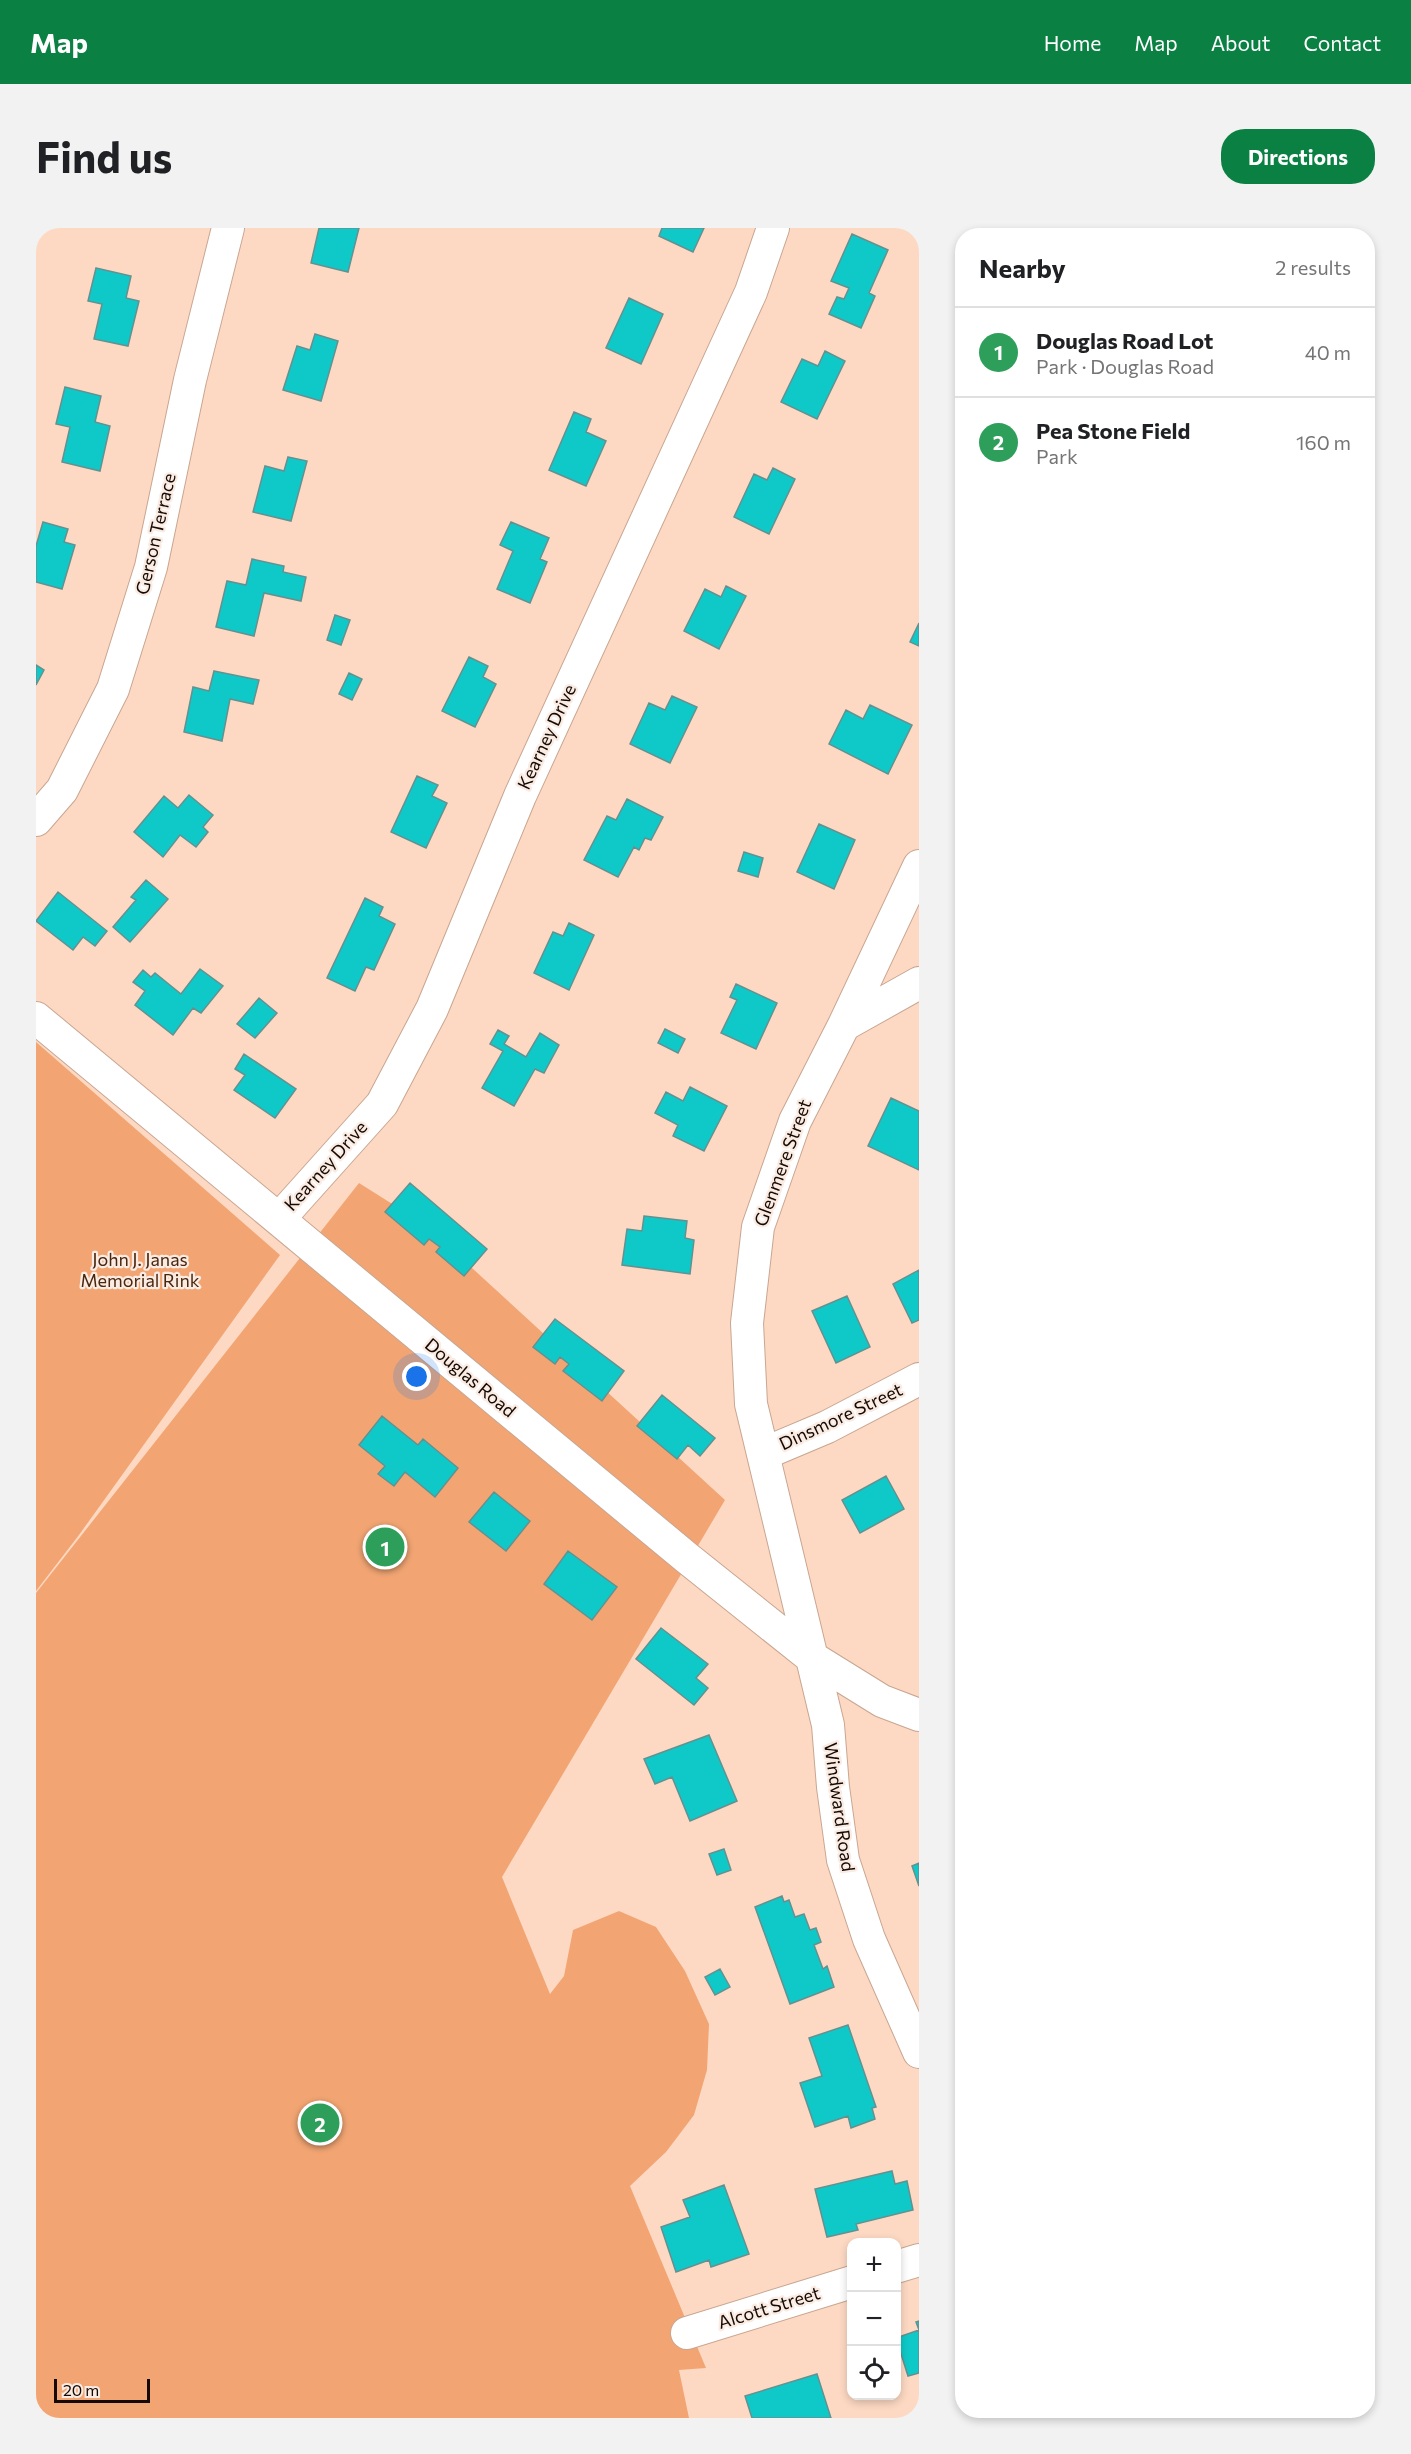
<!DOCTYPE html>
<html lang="en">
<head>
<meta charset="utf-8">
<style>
	:root { --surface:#fff; --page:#f2f2f2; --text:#202124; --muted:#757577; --line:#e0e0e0; --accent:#0b8043 }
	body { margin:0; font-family:Commissioner,sans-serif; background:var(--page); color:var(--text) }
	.controls { position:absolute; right:18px; bottom:18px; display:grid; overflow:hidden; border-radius:12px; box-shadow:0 3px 9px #0003 }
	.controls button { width:54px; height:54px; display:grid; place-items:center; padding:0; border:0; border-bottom:2px solid var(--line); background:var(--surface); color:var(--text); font:30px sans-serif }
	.scale { position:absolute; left:18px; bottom:15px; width:96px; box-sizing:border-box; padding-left:6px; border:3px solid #140903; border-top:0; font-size:16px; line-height:21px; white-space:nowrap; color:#140903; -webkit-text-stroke:4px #faebe3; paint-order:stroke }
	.you { position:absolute; left:381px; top:1149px; width:21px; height:21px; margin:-15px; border:4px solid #fff; border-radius:50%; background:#1a73e8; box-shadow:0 0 0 9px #1a73e833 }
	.badge { display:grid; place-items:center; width:39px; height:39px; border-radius:50%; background:var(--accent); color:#fff; font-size:20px; font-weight:700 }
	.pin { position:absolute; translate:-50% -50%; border:3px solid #fff; box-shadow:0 2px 6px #0006 }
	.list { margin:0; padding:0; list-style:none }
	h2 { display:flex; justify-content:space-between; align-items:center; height:78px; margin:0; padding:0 24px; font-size:26px }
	h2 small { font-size:20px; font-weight:400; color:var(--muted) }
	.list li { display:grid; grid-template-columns:39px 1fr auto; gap:18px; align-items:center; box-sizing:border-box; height:90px; padding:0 24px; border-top:2px solid var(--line) }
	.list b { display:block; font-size:22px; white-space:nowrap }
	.list p { margin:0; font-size:20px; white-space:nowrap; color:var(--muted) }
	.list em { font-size:20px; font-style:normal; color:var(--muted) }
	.icon { flex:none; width:33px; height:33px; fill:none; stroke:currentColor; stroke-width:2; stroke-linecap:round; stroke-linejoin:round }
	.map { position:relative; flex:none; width:883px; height:2190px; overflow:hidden; border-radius:24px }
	header { display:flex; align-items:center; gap:36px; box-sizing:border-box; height:84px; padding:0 30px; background:var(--accent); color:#fff }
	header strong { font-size:28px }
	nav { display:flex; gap:33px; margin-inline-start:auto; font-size:21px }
	.intro { display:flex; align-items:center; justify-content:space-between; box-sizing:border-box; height:144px; padding:0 36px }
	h1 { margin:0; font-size:42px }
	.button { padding:15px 27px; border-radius:24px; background:var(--accent); color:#fff; font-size:21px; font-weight:700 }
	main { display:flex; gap:36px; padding:0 36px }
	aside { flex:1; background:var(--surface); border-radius:24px; box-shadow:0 3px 9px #0003 }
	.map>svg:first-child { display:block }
	.green { fill:#f2a573 }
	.building { fill:#0fc9c8; stroke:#649190; stroke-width:1.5 }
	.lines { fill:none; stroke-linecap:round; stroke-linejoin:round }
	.minor-casing { stroke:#c8a691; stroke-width:34 }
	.minor { stroke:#fff; stroke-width:32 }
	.labels { text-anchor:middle; stroke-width:4.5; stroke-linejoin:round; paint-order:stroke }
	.street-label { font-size:18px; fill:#140903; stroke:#faebe3 }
	.park-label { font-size:18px; fill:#49260e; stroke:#faebe3 }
</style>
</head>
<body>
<header>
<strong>Map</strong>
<nav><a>Home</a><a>Map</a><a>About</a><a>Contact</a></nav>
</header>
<div class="intro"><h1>Find us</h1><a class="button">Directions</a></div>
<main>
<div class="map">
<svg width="883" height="2190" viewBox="0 0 883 2190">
	<rect width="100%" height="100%" fill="#fdd9c3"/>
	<path class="green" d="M0 814 244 1027 43 1307 0 1363Z
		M323 955 388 996 689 1272 466 1649 514 1766 528 1748 537 1702 583 1683 620 1699 649 1743 673 1796 671 1842 658 1887 630 1924 594 1958 670 2140 643 2142 653 2190H0V1365Z"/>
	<path class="building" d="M283 0H323L312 44 275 35Z
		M626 0H668L657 24 623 8Z
		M816 6 852 22 833 65 839 68 825 100 793 86 801 69 808 71 813 60 795 53Z
		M60 40 95 48 90 70 103 73 92 118 58 111 66 76 52 73Z
		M593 70 627 86 605 136 570 120Z
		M279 106 302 113 285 173 247 162 261 118 274 122Z
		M789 123 809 133 781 191 745 174 766 131 782 138Z
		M29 159 65 168 59 194 74 198 64 243 26 234 34 199 20 196Z
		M538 184 555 191 550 204 570 213 550 258 513 242Z
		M252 229 271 233 255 293 217 284 229 238 248 243Z
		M737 240 759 251 733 306 698 289 718 246 731 252Z
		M7 294 32 301 28 314 39 317 26 361 0 354V318Z
		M475 294 513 310 504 331 511 334 494 375 461 361 477 323 464 317Z
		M216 331 248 338 247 344 270 349 265 373 228 365 218 408 180 399 191 353 210 357Z
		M690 358 710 368 683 421 648 403 669 361 685 369Z
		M299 387 314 392 305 417 291 412Z
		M883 395V418L874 414Z
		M433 429 452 438 447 449 460 456 439 499 406 483Z
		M0 437 8 442 0 457Z
		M178 443 223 452 217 476 194 471 186 513 148 504 157 459 173 463Z
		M313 445 326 451 316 472 303 466Z
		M636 468 661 479 634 535 594 516 613 475 629 482Z
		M834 477 876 497 852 546 793 516 810 482 827 491Z
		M381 548 402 557 396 568 411 575 390 620 355 604Z
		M153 567 177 587 167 599 172 604 160 619 144 607 127 629 98 604 128 568 142 580Z
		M591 571 627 589 615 612 609 610 603 622 598 619 582 649 548 632 571 588 580 592Z
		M783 596 819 612 798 661 761 644Z
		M708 624 727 630 722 649 702 643Z
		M110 652 132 671 94 714 77 699 100 672 95 669Z
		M22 664 71 703 59 718 47 709 37 722 0 693Z
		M329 670 347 679 343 688 359 696 338 742 330 739 319 763 291 750Z
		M533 695 558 707 533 762 498 745 517 704 527 708Z
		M164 741 187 758 165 785 157 780 137 807 99 777 109 763 97 754 107 742 115 749 119 745 145 766Z
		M700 756 741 775 720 821 685 805 701 772 694 769Z
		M223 770 241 785 219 810 201 796Z
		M629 801 649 811 642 825 622 815Z
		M462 802 473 808 468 816 490 829 504 805 523 817 508 845 499 841 478 878 446 860 467 823 454 816Z
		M208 826 260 861 239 890 198 862 209 847 199 841Z
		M654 859 691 878 668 923 637 908 642 897 619 885 630 864 647 873Z
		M855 870 883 883V942L832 918Z
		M374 955 451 1021 428 1048 400 1024 404 1019 393 1011 388 1017 349 984Z
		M608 988 651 993 649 1010 658 1012 654 1046 586 1037 591 1001 606 1003Z
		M883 1042V1092L876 1095 857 1056Z
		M811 1068 834 1119 800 1135 776 1083Z
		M519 1091 588 1143 566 1173 527 1143 533 1136 524 1129 519 1136 497 1119Z
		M626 1167 679 1210 664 1228 652 1217 641 1231 601 1198Z
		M346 1188 382 1217 387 1211 422 1240 399 1269 369 1244 358 1258 342 1246 349 1238 323 1217Z
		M850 1248 868 1281 824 1305 806 1272Z
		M458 1264 494 1293 470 1323 433 1294Z
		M532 1323 581 1359 556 1392 508 1356Z
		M625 1400 672 1436 660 1450 672 1460 658 1477 600 1431Z
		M673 1507 701 1573 654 1593 636 1549 619 1556 608 1531Z
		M688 1621 695 1642 681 1647 673 1626Z
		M883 1635V1658L876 1638Z
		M746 1668 748 1674 753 1672 759 1689 768 1686 774 1702 780 1700 785 1714 778 1717 787 1741 791 1738 798 1759 754 1776 719 1679Z
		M684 1741 694 1759 679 1767 669 1749Z
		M812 1797 840 1879 836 1880 839 1891 815 1900 812 1888 779 1899 764 1855 786 1848 773 1810Z
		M856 1943 859 1956 871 1953 877 1982 820 1996 822 2002 791 2009 779 1961Z
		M688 1957 713 2026 675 2039 673 2032 640 2044 625 1999 654 1989 647 1972Z
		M883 2093V2145L872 2148 860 2110 883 2102 880 2094Z
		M781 2146 795 2190H716L709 2168Z"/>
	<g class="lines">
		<defs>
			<path id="minor" d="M0 592 26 562 77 461 115 339 154 152 192 0
				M883 638 808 797 759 893 722 999 711 1095 715 1176 792 1497 797 1559 807 1632 833 1711 883 1824
				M0 790 651 1330 775 1429 846 1473 883 1487
				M808 797 883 755
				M243 991 346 876 396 781 484 568 715 64 737 0
				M727 1226 791 1199 883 1151
				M860 2039 883 2032
				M651 2105 816 2054"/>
		</defs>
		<use href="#minor" class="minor-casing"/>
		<use href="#minor" class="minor"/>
	</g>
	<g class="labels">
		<g class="street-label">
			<text transform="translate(120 306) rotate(-77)" y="6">Gerson Terrace</text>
			<text transform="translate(511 509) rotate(-65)" y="6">Kearney Drive</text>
			<text transform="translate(747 935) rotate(-70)" y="6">Glenmere Street</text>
			<text transform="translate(290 938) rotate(-48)" y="6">Kearney Drive</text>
			<text transform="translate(434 1150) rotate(40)" y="6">Douglas Road</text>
			<text transform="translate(805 1189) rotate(-25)" y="6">Dinsmore Street</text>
			<text transform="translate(803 1579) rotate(82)" y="6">Windward Road</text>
			<text transform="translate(733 2080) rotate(-17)" y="6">Alcott Street</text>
		</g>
		<g class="park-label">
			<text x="104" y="1038">John J. Janas<tspan x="104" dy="21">Memorial Rink</tspan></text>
		</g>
	</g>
</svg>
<div class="controls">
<button>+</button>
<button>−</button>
<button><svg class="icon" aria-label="locate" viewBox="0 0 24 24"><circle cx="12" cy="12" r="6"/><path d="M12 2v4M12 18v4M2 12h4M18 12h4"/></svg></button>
</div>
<div class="scale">20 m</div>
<div class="you"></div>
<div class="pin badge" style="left:349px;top:1319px;background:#2e9e5b">1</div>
<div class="pin badge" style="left:284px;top:1895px;background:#2e9e5b">2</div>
</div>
<aside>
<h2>Nearby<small>2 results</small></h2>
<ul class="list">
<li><span class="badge" style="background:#2e9e5b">1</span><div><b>Douglas Road Lot</b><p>Park · Douglas Road</p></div><em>40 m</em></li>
<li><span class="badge" style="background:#2e9e5b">2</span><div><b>Pea Stone Field</b><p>Park</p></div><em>160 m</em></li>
</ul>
</aside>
</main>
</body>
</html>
